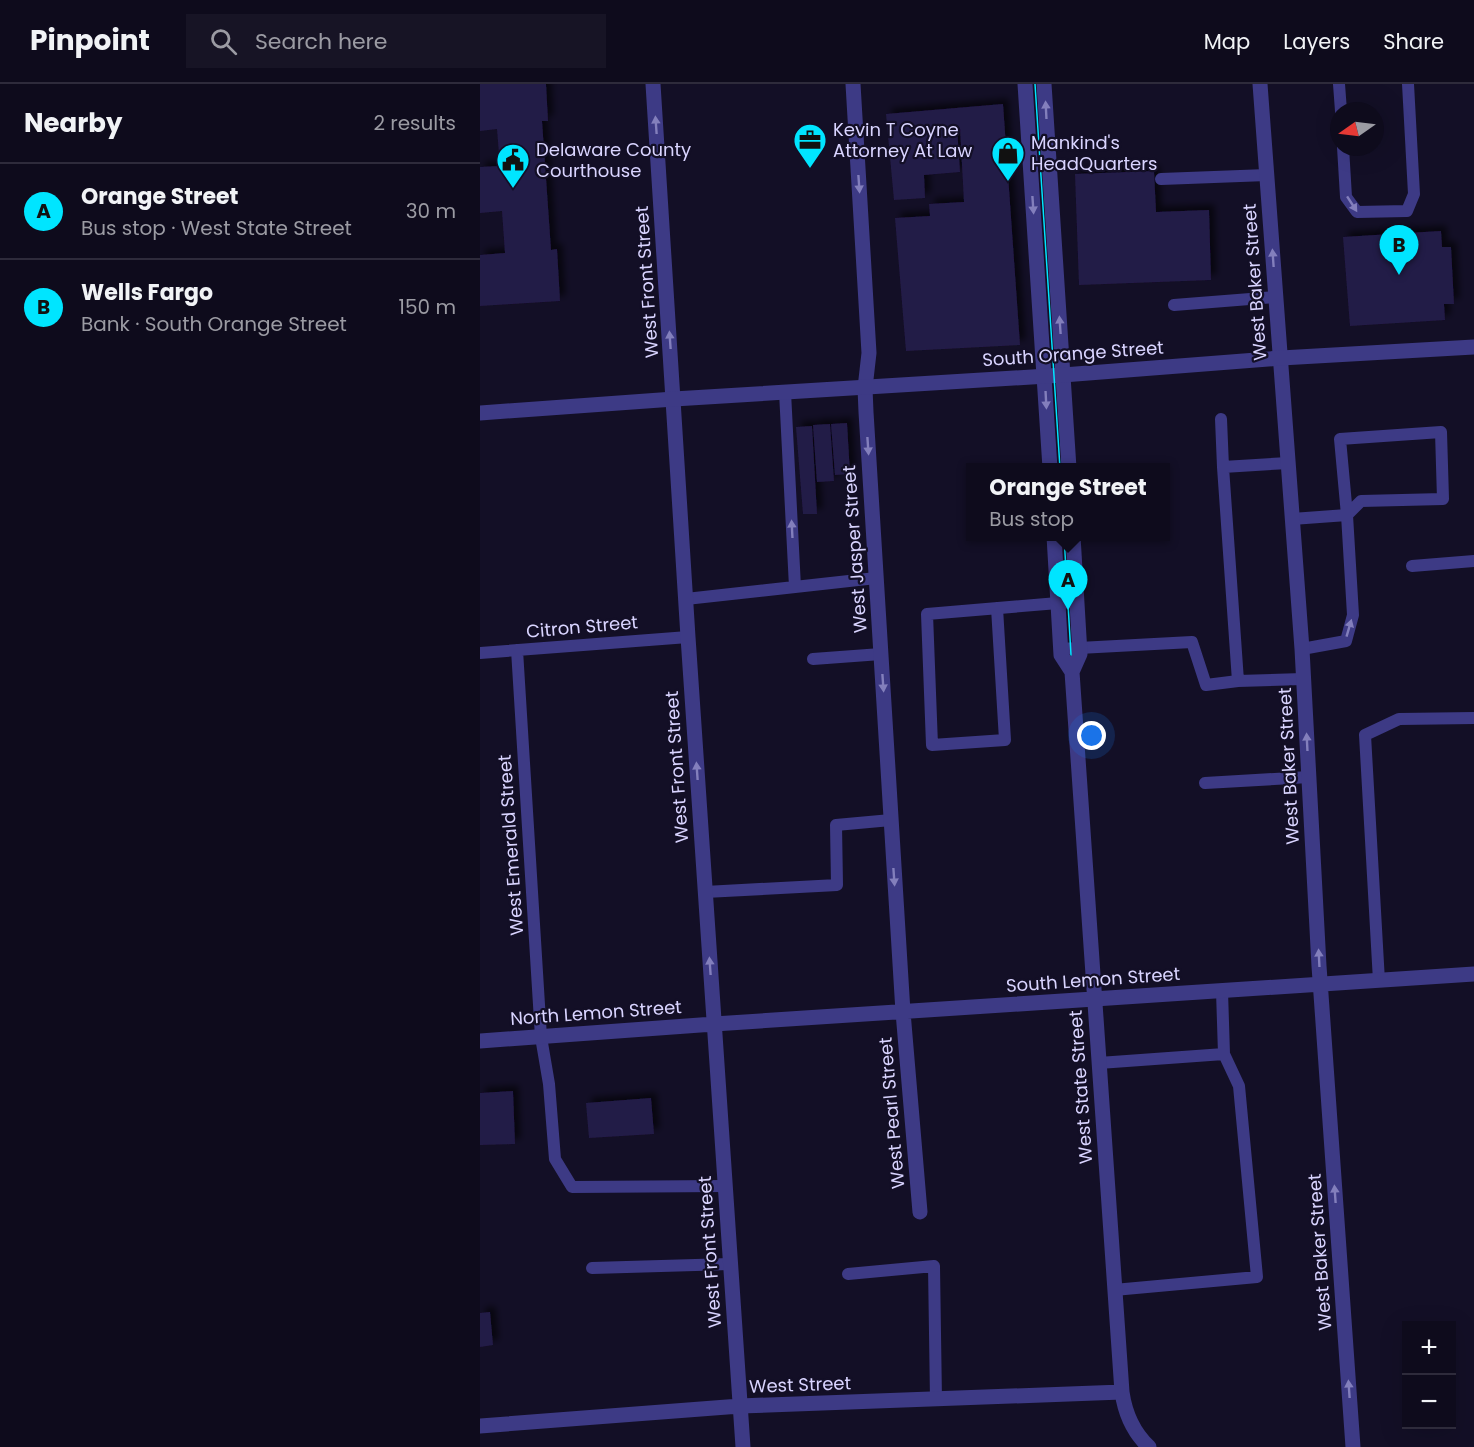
<!DOCTYPE html>
<html lang="en">
<head>
<meta charset="utf-8">
<style>
	:root { --surface:#0e0b1c; --page:#171425; --text:#f1f3f6; --muted:#9b9ba3; --line:#2e2b3b; --accent:#00e5ff }
	body { margin:0; font-family:Poppins,sans-serif; background:var(--page); color:var(--text) }
	.controls { position:absolute; right:18px; bottom:18px; display:grid; overflow:hidden; border-radius:0px; box-shadow:0 6px 24px #0002 }
	.controls button { width:54px; height:54px; display:grid; place-items:center; padding:0; border:0; border-bottom:2px solid var(--line); background:var(--surface); color:var(--text); font:30px sans-serif }
	.compass { position:absolute; left:850px; top:18px; width:54px; height:54px; border-radius:50%; background:var(--surface); box-shadow:0 6px 24px #0002; rotate:256deg }
	.you { position:absolute; left:612px; top:652px; width:21px; height:21px; margin:-15px; border:4px solid #fff; border-radius:50%; background:#1a73e8; box-shadow:0 0 0 9px #1a73e833 }
	.badge { display:grid; place-items:center; width:39px; height:39px; border-radius:50%; background:var(--accent); color:#111; font-size:20px; font-weight:700 }
	.pin { position:absolute; translate:-50% -50px; filter:drop-shadow(0 2px 3px #0008) }
	.pin::after { content:''; position:absolute; top:32px; width:21px; height:18px; background:inherit; clip-path:polygon(0 0,100% 0,50% 100%) }
	.popup { position:absolute; left:486px; top:379px; width:204px; height:78px; box-sizing:border-box; display:grid; place-content:center; border-radius:0px; background:var(--surface); filter:drop-shadow(0 2px 4px #0005); font-size:20px; white-space:nowrap; color:var(--muted) }
	.popup b { font-size:22px; color:var(--text) }
	.popup::after { content:''; position:absolute; left:50%; top:100%; margin-left:-12px; border:12px solid transparent; border-top-color:var(--surface) }
	.list { margin:0; padding:0; list-style:none }
	h2 { display:flex; justify-content:space-between; align-items:center; height:78px; margin:0; padding:0 24px; font-size:26px }
	h2 small { font-size:20px; font-weight:400; color:var(--muted) }
	.list li { display:grid; grid-template-columns:39px 1fr auto; gap:18px; align-items:center; box-sizing:border-box; height:96px; padding:0 24px; border-top:2px solid var(--line) }
	.list b { display:block; font-size:22px; white-space:nowrap }
	.list p { margin:0; font-size:20px; white-space:nowrap; color:var(--muted) }
	.list em { font-size:20px; font-style:normal; color:var(--muted) }
	.icon { flex:none; width:33px; height:33px; fill:none; stroke:currentColor; stroke-width:2; stroke-linecap:round; stroke-linejoin:round }
	.map { position:relative; flex:none; width:994px; height:1363px; overflow:hidden }
	header { display:flex; align-items:center; gap:36px; box-sizing:border-box; height:84px; padding:0 30px; background:var(--surface); border-bottom:2px solid var(--line) }
	header strong { font-size:28px }
	nav { display:flex; gap:33px; margin-inline-start:auto; font-size:21px }
	.search { width:420px; height:54px; background:var(--page); display:flex; align-items:center; gap:15px; box-sizing:border-box; padding:0 21px; border-radius:0px; color:var(--muted); font-size:22px }
	main { display:flex }
	aside { flex:1; background:var(--surface) }
	.map>svg:first-child { display:block }
	.building { fill:#241b47; filter:url(#shadow) }
	.lines { fill:none; stroke-linecap:round; stroke-linejoin:round }
	.service { stroke:#3d3a85; stroke-width:12 }
	.minor { stroke:#3d3a85; stroke-width:15 }
	.tertiary { stroke:#3d3a85; stroke-width:15 }
	.tram { stroke:#00e5ff; stroke-width:1.5 }
	.oneway { fill:#837fbc }
	.labels { text-anchor:middle; stroke-width:4.5; stroke-linejoin:round; paint-order:stroke }
	.poi-label { font-size:18px; fill:#d9d4ff; stroke:#130f26; text-anchor:start }
	.street-label { font-size:18px; fill:#d9d4ff; stroke:#130f26 }
</style>
</head>
<body>
<header>
<strong>Pinpoint</strong>
<div class="search"><svg class="icon" aria-label="search" viewBox="0 0 24 24"><circle cx="10" cy="10" r="6"/><path d="M15 15l6 6"/></svg>Search here</div>
<nav><a>Map</a><a>Layers</a><a>Share</a></nav>
</header>
<main>
<aside>
<h2>Nearby<small>2 results</small></h2>
<ul class="list">
<li><span class="badge">A</span><div><b>Orange Street</b><p>Bus stop · West State Street</p></div><em>30 m</em></li>
<li><span class="badge">B</span><div><b>Wells Fargo</b><p>Bank · South Orange Street</p></div><em>150 m</em></li>
</ul>
</aside>
<div class="map">
<svg width="994" height="1363" viewBox="0 0 994 1363">
	<defs>
		<filter id="shadow"><feDropShadow dx="5.5" dy="-5.5" stdDeviation="3" flood-color="#0009"/></filter>
	</defs>
	<rect width="100%" height="100%" fill="#130f26"/>
	<path class="building" d="M0 0H66L68 37H62L71 166 77 165 80 217 0 222V171L25 169 22 127 0 129V83L20 82 17 45 0 47Z
		M523 20 540 261 426 267 415 134 450 132 449 120 484 118 480 44 477 43 480 88 444 91 445 114 414 116 406 30Z
		M674 87 676 128 729 126 731 196 599 201 595 90Z
		M961 147 962 163H971L974 220H964L965 236 870 242 863 153Z
		M367 339 370 390 355 391 351 340Z
		M350 340 354 397 337 398 333 341Z
		M332 342 337 430H323L316 343Z
		M33 1007 35 1060 0 1061V1009Z
		M171 1014 174 1050 109 1054 106 1019Z
		M10 1228 13 1261 0 1263V1229Z"/>
	<g class="lines">
		<path class="service" d="M859 0 861 27
			M863 63 866 113 877 128 927 127 934 110 928 0
			M681 95 787 91
			M694 221 796 213
			M305 308 315 503
			M741 335 743 383
			M961 348 963 415 881 417 867 431 860 355Z
			M812 435 867 431 873 531 866 557 822 565
			M932 482 994 477
			M206 515 396 494
			M517 524 525 656 452 661 447 530 578 519 597 518
			M580 565 712 558 726 601 758 597 743 383 808 379
			M37 566 61 953 69 1000 75 1075 92 1103 245 1102
			M0 569 208 553
			M333 575 401 570
			M758 597 823 595
			M725 699 829 693
			M225 808 357 801 356 741 411 736
			M899 897 885 651 919 635 994 634
			M619 979 744 970 742 907
			M112 1184 250 1180
			M368 1190 454 1182 456 1316
			M634 1206 777 1193 759 1002 744 970"/>
		<path class="minor" d="M173 0 208 553 263 1363
			M373 0 389 269 385 304 386 328 423 928 440 1128
			M545 0 570 384
			M564 0 589 384
			M780 0 822 565 839 882 873 1363
			M574 452 581 571 592 588
			M593 452 600 570 592 588 642 1308C645 1329 653 1348 669 1363
			M0 957 234 940 994 890
			M0 1342 260 1322 642 1308"/>
		<path class="tertiary" d="M0 329 194 315 583 291 801 274 994 263"/>
		<path class="tram" d="M555 0 580 384
			M584 452 591 571"/>
	</g>
	<defs><path id="oneway-solid" d="M-6-.8H1V-3.2L6.5 0L1 3.2V.8H-6Z" transform="scale(1.5)"/></defs>
	<g class="oneway">
		<use href="#oneway-solid" transform="translate(566 26) rotate(-93)"/>
		<use href="#oneway-solid" transform="translate(176 41) rotate(-94)"/>
		<use href="#oneway-solid" transform="translate(379 100) rotate(86)"/>
		<use href="#oneway-solid" transform="translate(872 120) rotate(57)"/>
		<use href="#oneway-solid" transform="translate(553 121) rotate(86)"/>
		<use href="#oneway-solid" transform="translate(793 174) rotate(-94)"/>
		<use href="#oneway-solid" transform="translate(580 241) rotate(-94)"/>
		<use href="#oneway-solid" transform="translate(190 256) rotate(-94)"/>
		<use href="#oneway-solid" transform="translate(566 316) rotate(87)"/>
		<use href="#oneway-solid" transform="translate(388 362) rotate(86)"/>
		<use href="#oneway-solid" transform="translate(312 445) rotate(-93)"/>
		<use href="#oneway-solid" transform="translate(869 544) rotate(-74)"/>
		<use href="#oneway-solid" transform="translate(403 599) rotate(86)"/>
		<use href="#oneway-solid" transform="translate(827 658) rotate(-93)"/>
		<use href="#oneway-solid" transform="translate(217 687) rotate(-94)"/>
		<use href="#oneway-solid" transform="translate(414 793) rotate(86)"/>
		<use href="#oneway-solid" transform="translate(839 874) rotate(-93)"/>
		<use href="#oneway-solid" transform="translate(230 882) rotate(-94)"/>
		<use href="#oneway-solid" transform="translate(855 1110) rotate(-94)"/>
		<use href="#oneway-solid" transform="translate(869 1305) rotate(-94)"/>
	</g>
	<defs>
		<symbol id="office-pin" viewBox="-11 -11 22 30"><path d="M0 17L-7.5 6A9.5 9.5 0 1 1 7.5 6Z" fill="#00e5ff" stroke="#130f26"/><path d="M-6-3h4V-5.5h4V-3h4V5H-6ZM-1-4.5V-3h2v-1.5ZM-6 0V1H6V0Z" fill="#111"/></symbol>
		<symbol id="shop-pin" viewBox="-11 -11 22 30"><path d="M0 17L-7.5 6A9.5 9.5 0 1 1 7.5 6Z" fill="#00e5ff" stroke="#130f26"/><path d="M-5-2.5h2.3a2.7 3.5 0 0 1 5.4 0H5L5.5 6h-11ZM-1.5-2.5h3a1.5 2.3 0 0 0-3 0Z" fill="#111"/></symbol>
		<symbol id="civic-pin" viewBox="-11 -11 22 30"><path d="M0 17L-7.5 6A9.5 9.5 0 1 1 7.5 6Z" fill="#00e5ff" stroke="#130f26"/><path d="M-.6-6.5H3V-4.5H.6V-3L4-1V1h2V6H-6V1h2V-1L-.6-3ZM-1.2 2.5V6h2.4V2.5Z" fill="#111"/></symbol>
	</defs>
	<g fill-rule="evenodd">
		<use href="#office-pin" x="311" y="37" width="38" height="52"/>
		<use href="#shop-pin" x="509" y="50" width="38" height="52"/>
		<use href="#civic-pin" x="14" y="57" width="38" height="52"/>
	</g>
	<g class="labels">
		<g class="poi-label">
			<text x="353" y="52">Kevin T Coyne<tspan x="353" dy="21">Attorney At Law</tspan></text>
			<text x="551" y="65">Mankind's<tspan x="551" dy="21">HeadQuarters</tspan></text>
			<text x="56" y="72">Delaware County<tspan x="56" dy="21">Courthouse</tspan></text>
		</g>
		<g class="street-label">
			<text transform="translate(167 198) rotate(-94)" y="6">West Front Street</text>
			<text transform="translate(775 198) rotate(-94)" y="6">West Baker Street</text>
			<text transform="translate(593 270) rotate(-4)" y="6">South Orange Street</text>
			<text transform="translate(375 465) rotate(-94)" y="6">West Jasper Street</text>
			<text transform="translate(102 543) rotate(-5)" y="6">Citron Street</text>
			<text transform="translate(809 682) rotate(-93)" y="6">West Baker Street</text>
			<text transform="translate(197 683) rotate(-94)" y="6">West Front Street</text>
			<text transform="translate(31 761) rotate(-94)" y="6">West Emerald Street</text>
			<text transform="translate(613 896) rotate(-4)" y="6">South Lemon Street</text>
			<text transform="translate(116 929) rotate(-4)" y="6">North Lemon Street</text>
			<text transform="translate(601 1003) rotate(-94)" y="6">West State Street</text>
			<text transform="translate(412 1029) rotate(-95)" y="6">West Pearl Street</text>
			<text transform="translate(230 1168) rotate(-94)" y="6">West Front Street</text>
			<text transform="translate(840 1168) rotate(-94)" y="6">West Baker Street</text>
			<text transform="translate(320 1301) rotate(-2)" y="6">West Street</text>
		</g>
	</g>
</svg>
<div class="controls">
<button>+</button>
<button>−</button>
</div>
<svg class="compass" viewBox="-18 -18 36 36"><path d="M0-13l5 13h-10z" fill="#e53935"/><path d="M0 13l5-13h-10z" fill="#9b9ba3"/></svg>
<div class="you"></div>
<div class="pin badge" style="left:588px;top:526px">A</div>
<div class="popup"><b>Orange Street</b>Bus stop</div>
<div class="pin badge" style="left:919px;top:191px">B</div>
</div>
</main>
</body>
</html>
